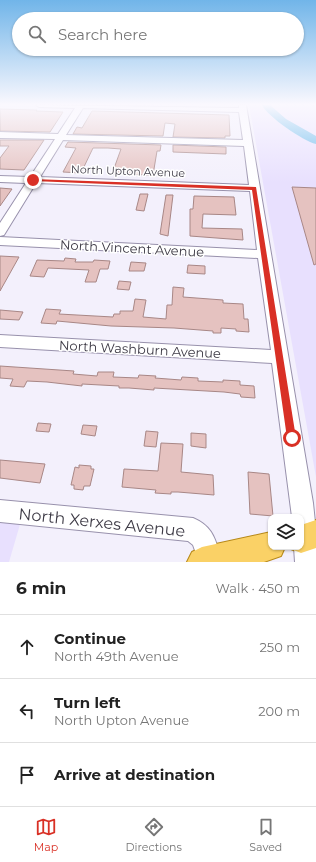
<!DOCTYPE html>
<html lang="en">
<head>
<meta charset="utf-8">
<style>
	:root { --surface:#fff; --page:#f6f6f6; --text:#222; --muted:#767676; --line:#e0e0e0; --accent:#d93025 }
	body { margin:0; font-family:Montserrat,sans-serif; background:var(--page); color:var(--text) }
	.controls { position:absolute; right:12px; bottom:12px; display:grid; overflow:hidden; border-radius:8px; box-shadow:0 1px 3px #0004 }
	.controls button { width:36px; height:36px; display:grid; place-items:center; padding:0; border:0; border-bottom:1px solid var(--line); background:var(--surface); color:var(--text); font:20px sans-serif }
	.stop { position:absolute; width:12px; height:12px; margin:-9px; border:3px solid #d93025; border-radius:50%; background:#fff }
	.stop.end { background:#d93025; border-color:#fff; box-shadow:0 1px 4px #0008 }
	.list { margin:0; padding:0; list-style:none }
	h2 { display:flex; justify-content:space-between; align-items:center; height:52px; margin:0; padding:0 16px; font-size:17px }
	h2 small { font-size:13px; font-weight:400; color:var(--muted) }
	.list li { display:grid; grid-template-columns:26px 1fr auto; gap:12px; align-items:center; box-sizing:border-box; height:64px; padding:0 16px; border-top:1px solid var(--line) }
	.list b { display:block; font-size:15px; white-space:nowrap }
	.list p { margin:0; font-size:13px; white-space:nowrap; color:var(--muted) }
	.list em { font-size:13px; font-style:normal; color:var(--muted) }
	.icon { flex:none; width:22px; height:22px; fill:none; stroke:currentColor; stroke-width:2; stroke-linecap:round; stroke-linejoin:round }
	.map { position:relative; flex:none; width:316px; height:562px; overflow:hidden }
	.search { position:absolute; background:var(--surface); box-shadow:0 1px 3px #0004; left:12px; right:12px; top:12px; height:44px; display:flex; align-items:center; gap:10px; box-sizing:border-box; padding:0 14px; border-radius:22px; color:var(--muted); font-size:15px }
	.sheet { height:244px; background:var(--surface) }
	nav { display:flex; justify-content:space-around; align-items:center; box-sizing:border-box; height:56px; border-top:1px solid var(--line); background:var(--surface); font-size:11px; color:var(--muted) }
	nav a { display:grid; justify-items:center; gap:2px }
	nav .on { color:var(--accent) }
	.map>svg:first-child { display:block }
	.built { fill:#e8e0fe }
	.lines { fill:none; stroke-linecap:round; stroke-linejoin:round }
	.river { fill:#60b7ea; fill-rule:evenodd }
	.building { fill:#e5c2c0; stroke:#a88786 }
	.minor-casing { stroke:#9891ac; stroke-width:2 }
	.major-casing { stroke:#b68818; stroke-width:2 }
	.minor { fill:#fff; fill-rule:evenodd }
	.major { fill:#fad166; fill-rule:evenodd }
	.rail { stroke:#9996a1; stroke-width:2; stroke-dasharray:1 2.5; stroke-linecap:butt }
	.route { fill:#d93025 }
	.labels { text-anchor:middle; stroke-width:3; stroke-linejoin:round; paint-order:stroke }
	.far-street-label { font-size:11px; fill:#3d3a45; stroke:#fff }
	.street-label { font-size:13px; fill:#3d3a45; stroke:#fff }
	.near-street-label { font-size:16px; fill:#3d3a45; stroke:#fff }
</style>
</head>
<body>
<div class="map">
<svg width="316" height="562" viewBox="0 0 316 562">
	<rect width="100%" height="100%" fill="#f3f0fc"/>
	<path class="built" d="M249 105H316V477Z
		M0 519 21 521 9 562H0Z"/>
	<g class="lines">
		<path class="river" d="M262 105H270L286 119 316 136V144C303 141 267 116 262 105Z"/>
	</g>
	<path class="building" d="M0 109 37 110 36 111 63 112 50 132 0 131Z
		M92 111 229 115 230 136H225V138L173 137 175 124 165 123 163 136 73 134 77 127 82 128Z
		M0 140H44L24 170 0 169V158L9 146H0Z
		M68 142 161 145 160 151H157L153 175 112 174 121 149 108 148H93L81 173 63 172 76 148 65 147Z
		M173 145 226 147V154L173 152Z
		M292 187 316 188V264L314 265Z
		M0 188 12 189 0 206Z
		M140 194H148L144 211 136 210Z
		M166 195H173L168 236 160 234Z
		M194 196 234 197 236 215 203 214 202 228 242 229 243 240 190 236V209H193Z
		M0 256 19 257 0 291Z
		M65 258 76 259 75 262H93L94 260 110 261 108 269H100L96 282H85L89 270 48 268 44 277 30 276 37 260 64 261Z
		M131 262 146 263 144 271H129Z
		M188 265 205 266V274L187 273Z
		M119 281 131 282 129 290 117 289Z
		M173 287 184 288 183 297 223 300V303L243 304 244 319H248L249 332 236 331V329L221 328V333H213V331L174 328 111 326 57 321 56 324 41 323 46 309 61 310 59 314 113 317 114 314H120V311H133L135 299 146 300 143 317 166 319 167 305H172Z
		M0 310 23 312 19 320 0 319Z
		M0 366 74 371 73 374 97 376 98 372H114L113 377 138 378 139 375 156 376 155 378 181 380 182 377 198 378V381L223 382V380L240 381V385L254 386 255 398 241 397 240 394 224 392 154 388V390L129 388H119V386L82 384V386L47 382 27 381 24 387 10 386 13 379 0 378Z
		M38 423 51 424 49 432 36 431Z
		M83 425 97 426 95 436 81 434Z
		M146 431 158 432 156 447 144 446Z
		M191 433 206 434V448L191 446Z
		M161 443 183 444 181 472 213 475 214 495 178 492H171V494L155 493 156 490 122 487 124 469 158 471Z
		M0 460 45 464 40 483 0 478Z
		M79 465 91 466V469H94L90 486H84L83 490 74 489V485H71L75 467 79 468Z
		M248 472 269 474 273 516 250 514Z"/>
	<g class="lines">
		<defs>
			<path id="minor" d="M36 105 239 108V105H246L313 503 316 532V562H295L294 547H301V517H292L272 363 0 347V335L271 350 258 258 0 245V237L257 250 250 191 36 183 4 235 0 236V223L26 183 0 182V176L30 177 55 139 0 138V132L58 134 75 108 39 107ZM83 108 239 112 243 140 66 135ZM63 140 244 146 249 185 40 177Z
				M0 500 193 518C214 527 215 540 222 560L221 562H199L193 545 188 541 0 522Z"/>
			<path id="major" d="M316 520V548L301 553 291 549 290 547H301V525Z
				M271 532V547H285L281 556 264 562H187L192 552 202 547Z"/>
		</defs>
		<use href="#minor" class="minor-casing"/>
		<use href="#major" class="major-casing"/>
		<use href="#minor" class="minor"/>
		<use href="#major" class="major"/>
		<path class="rail" d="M313 105 316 107"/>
	</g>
	<linearGradient id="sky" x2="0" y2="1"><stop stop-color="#71b5e9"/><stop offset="0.57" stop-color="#faf8fe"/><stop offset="1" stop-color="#faf8fe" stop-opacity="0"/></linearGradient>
	<rect width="316" height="183" fill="url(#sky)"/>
	<path class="route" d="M32 179 256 187 296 438 295 440 292 442 288 440 287 438 252 190 33 181Z"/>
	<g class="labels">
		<g class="far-street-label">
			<text transform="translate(128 171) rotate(2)" y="4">North Upton Avenue</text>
		</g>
		<g class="street-label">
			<text transform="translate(132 248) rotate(3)" y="5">North Vincent Avenue</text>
			<text transform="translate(140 349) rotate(3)" y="5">North Washburn Avenue</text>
		</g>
		<g class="near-street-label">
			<text transform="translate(102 522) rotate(6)" y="6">North Xerxes Avenue</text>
		</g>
	</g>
</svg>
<div class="controls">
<button><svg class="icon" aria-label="layers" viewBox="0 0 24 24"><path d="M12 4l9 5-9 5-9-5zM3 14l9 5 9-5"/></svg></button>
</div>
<div class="stop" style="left:292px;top:438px"></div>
<div class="stop end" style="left:33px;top:180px"></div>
<div class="search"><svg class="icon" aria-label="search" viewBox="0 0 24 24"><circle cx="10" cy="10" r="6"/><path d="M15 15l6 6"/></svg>Search here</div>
</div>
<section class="sheet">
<h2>6 min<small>Walk · 450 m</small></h2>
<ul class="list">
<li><svg class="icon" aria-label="ahead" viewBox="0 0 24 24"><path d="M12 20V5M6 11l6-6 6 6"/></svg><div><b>Continue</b><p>North 49th Avenue</p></div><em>250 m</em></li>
<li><svg class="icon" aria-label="left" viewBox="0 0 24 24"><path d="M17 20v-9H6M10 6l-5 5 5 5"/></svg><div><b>Turn left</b><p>North Upton Avenue</p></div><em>200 m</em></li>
<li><svg class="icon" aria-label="arrive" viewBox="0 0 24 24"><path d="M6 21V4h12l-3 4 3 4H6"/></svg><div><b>Arrive at destination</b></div></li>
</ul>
</section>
<nav>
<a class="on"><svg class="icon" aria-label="map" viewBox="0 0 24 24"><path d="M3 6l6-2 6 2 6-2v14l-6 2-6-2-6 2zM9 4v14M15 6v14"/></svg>Map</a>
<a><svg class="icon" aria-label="directions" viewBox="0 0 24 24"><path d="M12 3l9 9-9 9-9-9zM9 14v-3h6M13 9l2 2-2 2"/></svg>Directions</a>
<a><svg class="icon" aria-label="saved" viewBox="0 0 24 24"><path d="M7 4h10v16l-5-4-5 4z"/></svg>Saved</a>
</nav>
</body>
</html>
